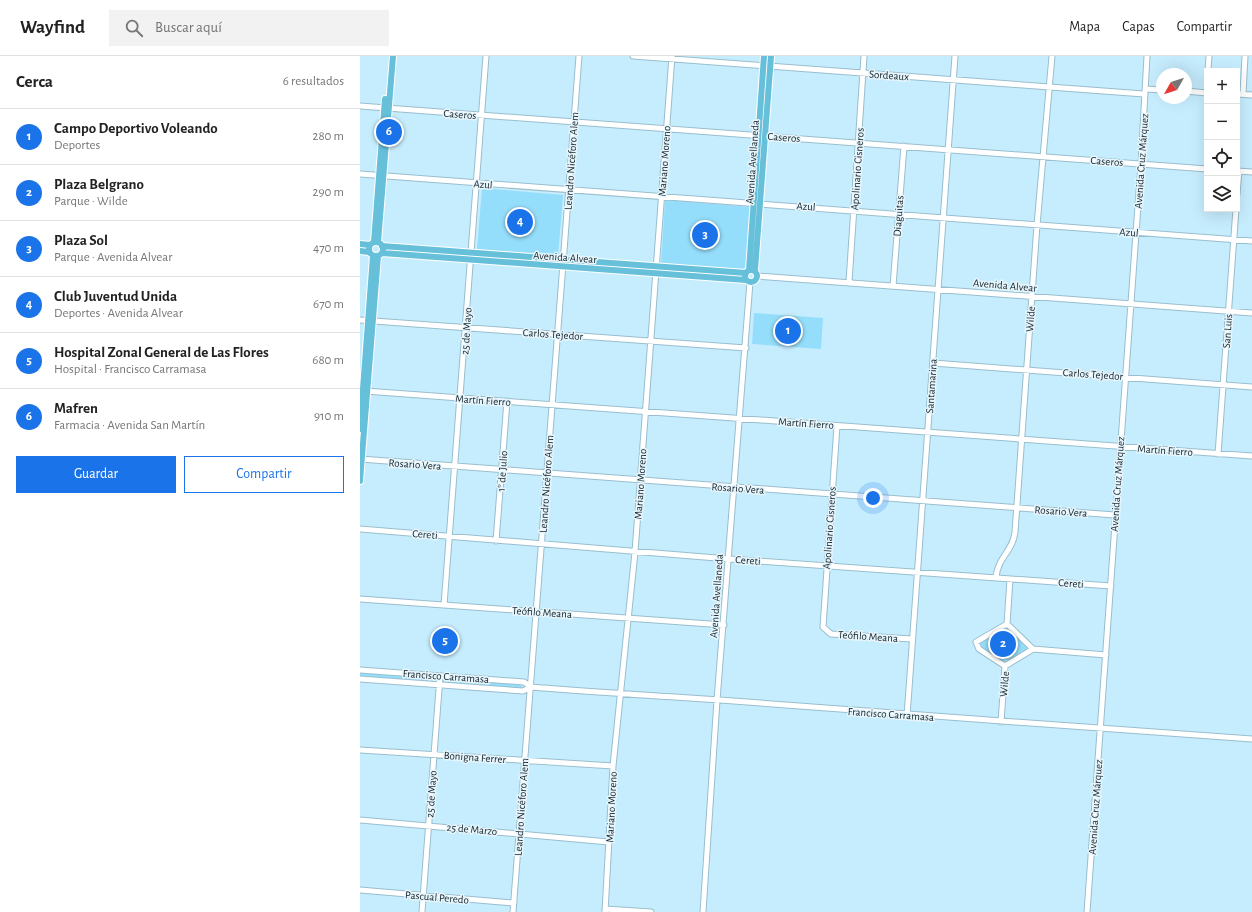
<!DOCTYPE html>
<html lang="es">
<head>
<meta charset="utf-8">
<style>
	:root { --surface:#fff; --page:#f2f2f2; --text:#222; --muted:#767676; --line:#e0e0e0; --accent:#1a73e8 }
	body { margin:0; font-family:"Alegreya Sans",sans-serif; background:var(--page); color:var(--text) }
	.controls { position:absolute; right:12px; top:12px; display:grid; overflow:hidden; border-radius:0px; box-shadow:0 4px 16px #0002 }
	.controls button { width:36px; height:36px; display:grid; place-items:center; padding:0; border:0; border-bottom:1px solid var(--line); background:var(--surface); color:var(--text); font:20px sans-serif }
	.compass { position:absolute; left:796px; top:12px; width:36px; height:36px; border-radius:50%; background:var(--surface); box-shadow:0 4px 16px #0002; rotate:231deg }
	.you { position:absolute; left:513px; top:442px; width:14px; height:14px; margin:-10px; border:3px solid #fff; border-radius:50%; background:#1a73e8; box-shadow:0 0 0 6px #1a73e833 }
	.badge { display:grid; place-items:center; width:26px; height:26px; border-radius:50%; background:var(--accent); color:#fff; font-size:13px; font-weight:700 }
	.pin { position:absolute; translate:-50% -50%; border:2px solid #fff; box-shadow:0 1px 4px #0006 }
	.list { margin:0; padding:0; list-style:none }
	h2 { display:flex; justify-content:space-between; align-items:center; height:52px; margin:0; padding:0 16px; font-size:17px }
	h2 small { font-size:13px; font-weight:400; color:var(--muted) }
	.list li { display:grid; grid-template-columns:26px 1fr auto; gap:12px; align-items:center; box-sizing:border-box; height:56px; padding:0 16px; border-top:1px solid var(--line) }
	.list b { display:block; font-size:15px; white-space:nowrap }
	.list p { margin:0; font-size:13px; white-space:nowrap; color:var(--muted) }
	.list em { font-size:13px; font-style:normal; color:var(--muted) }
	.actions { display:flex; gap:8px; padding:12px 16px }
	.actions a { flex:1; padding:9px 0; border:1px solid var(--accent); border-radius:0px; text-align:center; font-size:14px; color:var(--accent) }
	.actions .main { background:var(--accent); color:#fff }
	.icon { flex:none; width:22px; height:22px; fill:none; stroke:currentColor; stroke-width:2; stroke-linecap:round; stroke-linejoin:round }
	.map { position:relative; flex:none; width:892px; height:856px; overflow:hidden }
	header { display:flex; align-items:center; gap:24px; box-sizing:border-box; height:56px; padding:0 20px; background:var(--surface); border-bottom:1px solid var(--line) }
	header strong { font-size:19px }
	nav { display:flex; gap:22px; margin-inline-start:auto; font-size:14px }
	.search { width:280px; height:36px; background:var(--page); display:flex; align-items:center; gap:10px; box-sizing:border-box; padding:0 14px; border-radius:0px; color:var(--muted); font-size:15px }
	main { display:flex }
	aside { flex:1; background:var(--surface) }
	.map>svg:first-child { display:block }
	.green { fill:#95defb }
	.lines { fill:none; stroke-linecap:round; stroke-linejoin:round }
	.minor-casing { stroke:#99bece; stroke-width:7 }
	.major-casing { stroke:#fff; stroke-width:8 }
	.minor { stroke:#fff; stroke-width:5 }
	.major { stroke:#66c0d9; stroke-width:6 }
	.labels { text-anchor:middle; stroke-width:3; stroke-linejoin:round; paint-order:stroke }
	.street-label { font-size:11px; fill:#142228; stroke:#e7f6fd }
</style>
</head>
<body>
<header>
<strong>Wayfind</strong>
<div class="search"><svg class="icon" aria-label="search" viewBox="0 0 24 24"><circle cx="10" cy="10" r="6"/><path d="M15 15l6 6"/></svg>Buscar aquí</div>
<nav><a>Mapa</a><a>Capas</a><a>Compartir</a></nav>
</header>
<main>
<aside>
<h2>Cerca<small>6 resultados</small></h2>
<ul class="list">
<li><span class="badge">1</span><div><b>Campo Deportivo Voleando</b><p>Deportes</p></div><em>280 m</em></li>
<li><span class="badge">2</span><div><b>Plaza Belgrano</b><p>Parque · Wilde</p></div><em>290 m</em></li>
<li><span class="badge">3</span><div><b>Plaza Sol</b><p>Parque · Avenida Alvear</p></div><em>470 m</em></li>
<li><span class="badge">4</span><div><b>Club Juventud Unida</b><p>Deportes · Avenida Alvear</p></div><em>670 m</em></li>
<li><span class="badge">5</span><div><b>Hospital Zonal General de Las Flores</b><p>Hospital · Francisco Carramasa</p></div><em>680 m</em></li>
<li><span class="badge">6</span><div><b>Mafren</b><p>Farmacia · Avenida San Martín</p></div><em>910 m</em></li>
</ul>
<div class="actions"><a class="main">Guardar</a><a>Compartir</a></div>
</aside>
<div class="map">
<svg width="892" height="856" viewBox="0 0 892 856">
	<rect width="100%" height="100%" fill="#c6edfe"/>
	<path class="green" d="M122 132 203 139 198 200 117 193Z
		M305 144 390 151 386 211 380 215 301 208Z
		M394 257 463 262 461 293 392 288Z
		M647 573 669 593 668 595 642 606 621 590V586Z
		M0 617 72 622V626L0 621Z
		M83 623 162 629V633L83 627Z"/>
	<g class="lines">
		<defs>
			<path id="minor" d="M273 0 784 38
				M848 15 849 0
				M786 33 802 34
				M826 35 847 37
				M877 38 892 39
				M883 38 885 0
				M0 50 847 113
				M877 115 892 116
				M0 118 892 185
				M877 138 879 115
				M397 220 892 257
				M489 226 504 0
				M533 230 544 90
				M0 264 386 292
				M573 307 892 331
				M5 335 892 400
				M477 370 463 571 471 578 552 583
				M858 398 876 153
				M0 403 755 459
				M0 473 369 503 751 530
				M136 485 147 345
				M636 521C638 501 653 495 655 476L677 169 692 0
				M0 543 364 569
				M84 549 126 0
				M673 593 746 599
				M645 610 619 593 616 586 647 568
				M0 614 164 626 171 631C234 636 297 640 360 644 537 658 715 670 892 683
				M0 623 163 635 171 631
				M547 660 595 0
				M641 666 645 610 673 593 647 568 650 523
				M0 694 253 710
				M0 764 249 786
				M0 834 154 847
				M245 853 291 856
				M62 856 80 620
				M153 856 219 0
				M245 856 253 710 275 496 312 0
				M343 856 357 644 390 226
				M727 856 781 108 787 0"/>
			<path id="major" d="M9 193a7 7 0 1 1 14 0a7 7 0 1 1-14 0Z
				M14 186 25 43
				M18 186 33 0
				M0 188 10 189
				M22 190 386 217
				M0 195 9 196
				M22 197 386 224
				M385 220a6 6 0 1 1 12 0a6 6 0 1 1-12 0Z
				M389 214 404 0
				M395 214 411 0
				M0 373 13 200
				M0 425 18 200"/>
		</defs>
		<use href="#minor" class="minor-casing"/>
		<use href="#major" class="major-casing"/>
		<use href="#minor" class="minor"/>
		<use href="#major" class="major"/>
	</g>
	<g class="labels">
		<g class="street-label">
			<text transform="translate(529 19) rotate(4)" y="4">Sordeaux</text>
			<text transform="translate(100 58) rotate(4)" y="4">Caseros</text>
			<text transform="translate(424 81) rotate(4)" y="4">Caseros</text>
			<text transform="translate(211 105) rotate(-86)" y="4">Leandro Nicéforo Alem</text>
			<text transform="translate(304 105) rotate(-86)" y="4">Mariano Moreno</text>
			<text transform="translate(747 105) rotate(4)" y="4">Caseros</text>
			<text transform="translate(781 105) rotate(-86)" y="4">Avenida Cruz Márquez</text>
			<text transform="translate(392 106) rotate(-86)" y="4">Avenida Avellaneda</text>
			<text transform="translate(497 113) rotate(-86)" y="4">Apolinario Cisneros</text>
			<text transform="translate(123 128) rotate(4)" y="4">Azul</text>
			<text transform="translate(446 150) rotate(4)" y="4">Azul</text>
			<text transform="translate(538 160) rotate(-86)" y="4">Diaguitas</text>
			<text transform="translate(769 176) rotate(5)" y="4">Azul</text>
			<text transform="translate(205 201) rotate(4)" y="4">Avenida Alvear</text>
			<text transform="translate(645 229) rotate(5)" y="4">Avenida Alvear</text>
			<text transform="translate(670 263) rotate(-86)" y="4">Wilde</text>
			<text transform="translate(106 275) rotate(-86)" y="4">25 de Mayo</text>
			<text transform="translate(867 275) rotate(-86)" y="4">San Luis</text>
			<text transform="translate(193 278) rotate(4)" y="4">Carlos Tejedor</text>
			<text transform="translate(733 318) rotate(4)" y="4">Carlos Tejedor</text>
			<text transform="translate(571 330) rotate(-86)" y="4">Santamarina</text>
			<text transform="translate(123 344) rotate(4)" y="4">Martín Fierro</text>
			<text transform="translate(446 367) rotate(4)" y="4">Martín Fierro</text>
			<text transform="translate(805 394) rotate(4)" y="4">Martín Fierro</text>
			<text transform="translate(55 408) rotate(4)" y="4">Rosario Vera</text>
			<text transform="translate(142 415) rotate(-86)" y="4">1° de Julio</text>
			<text transform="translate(186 428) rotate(-86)" y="4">Leandro Nicéforo Alem</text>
			<text transform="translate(280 428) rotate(-86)" y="4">Mariano Moreno</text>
			<text transform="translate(757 428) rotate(-86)" y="4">Avenida Cruz Márquez</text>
			<text transform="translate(378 432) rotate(4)" y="4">Rosario Vera</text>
			<text transform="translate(701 455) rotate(4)" y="4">Rosario Vera</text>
			<text transform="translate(469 472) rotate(-86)" y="4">Apolinario Cisneros</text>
			<text transform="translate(65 478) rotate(5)" y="4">Cereti</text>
			<text transform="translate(388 504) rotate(4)" y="4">Cereti</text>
			<text transform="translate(711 527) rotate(4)" y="4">Cereti</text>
			<text transform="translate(356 540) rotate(-86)" y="4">Avenida Avellaneda</text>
			<text transform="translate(182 556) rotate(4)" y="4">Teófilo Meana</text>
			<text transform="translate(508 580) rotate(4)" y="4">Teófilo Meana</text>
			<text transform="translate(86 620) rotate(4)" y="4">Francisco Carramasa</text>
			<text transform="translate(644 628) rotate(-85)" y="4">Wilde</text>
			<text transform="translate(531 658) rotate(4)" y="4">Francisco Carramasa</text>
			<text transform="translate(115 701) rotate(4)" y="4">Bonigna Ferrer</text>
			<text transform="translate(71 738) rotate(-86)" y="4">25 de Mayo</text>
			<text transform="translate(161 751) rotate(-86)" y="4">Leandro Nicéforo Alem</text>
			<text transform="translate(251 751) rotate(-87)" y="4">Mariano Moreno</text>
			<text transform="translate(735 751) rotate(-86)" y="4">Avenida Cruz Márquez</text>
			<text transform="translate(112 773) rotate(5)" y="4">25 de Marzo</text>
			<text transform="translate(77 841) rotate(5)" y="4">Pascual Peredo</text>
		</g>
	</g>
</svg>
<div class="controls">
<button>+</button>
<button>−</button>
<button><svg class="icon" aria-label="locate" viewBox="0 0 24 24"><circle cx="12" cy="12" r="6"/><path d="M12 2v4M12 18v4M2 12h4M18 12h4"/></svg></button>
<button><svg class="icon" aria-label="layers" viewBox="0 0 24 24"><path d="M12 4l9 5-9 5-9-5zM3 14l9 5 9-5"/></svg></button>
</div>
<svg class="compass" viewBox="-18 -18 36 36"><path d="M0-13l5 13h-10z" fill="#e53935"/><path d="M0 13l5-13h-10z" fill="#767676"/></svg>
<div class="you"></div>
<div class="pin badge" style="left:428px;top:275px">1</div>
<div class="pin badge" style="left:643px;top:588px">2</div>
<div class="pin badge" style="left:345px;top:179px">3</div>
<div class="pin badge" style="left:160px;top:166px">4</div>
<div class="pin badge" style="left:85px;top:585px">5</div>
<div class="pin badge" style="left:29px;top:76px">6</div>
</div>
</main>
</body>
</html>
